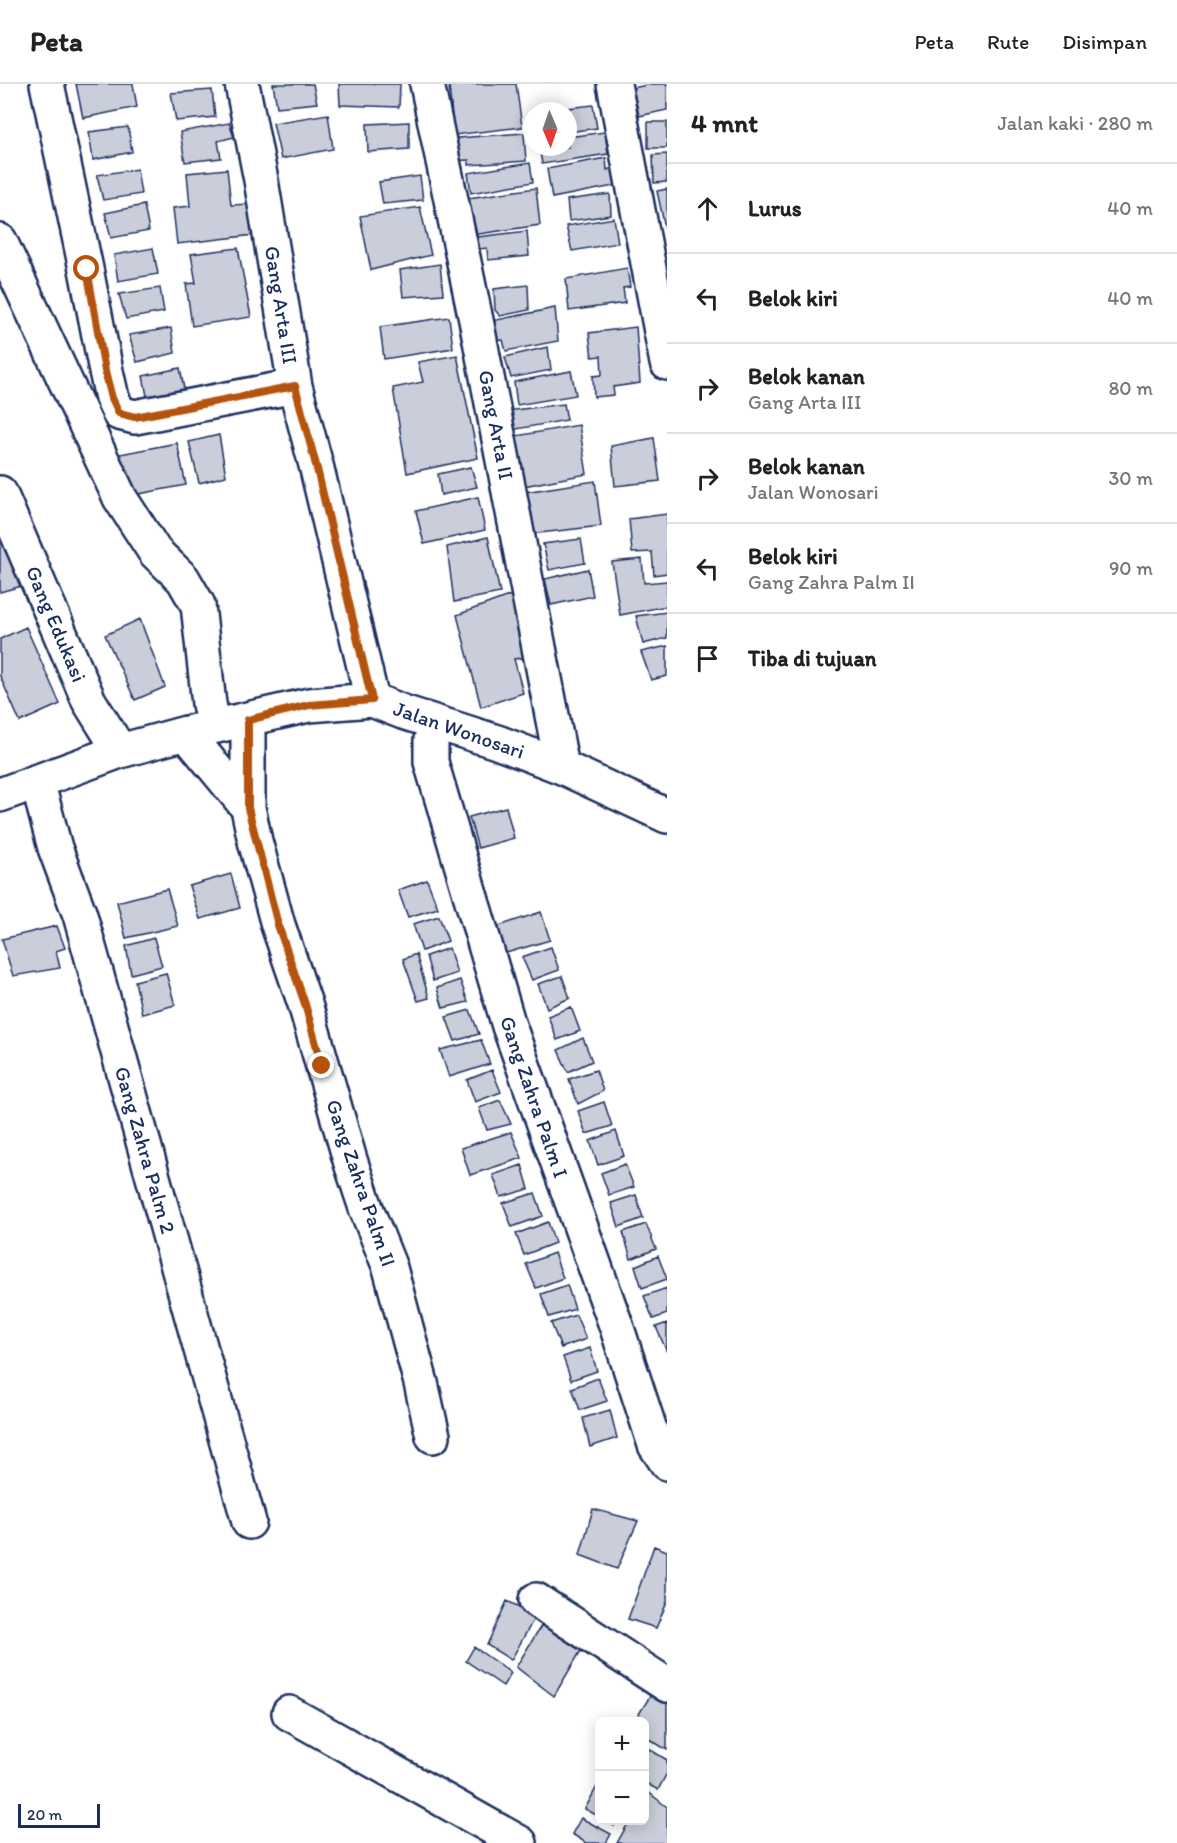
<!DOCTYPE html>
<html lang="id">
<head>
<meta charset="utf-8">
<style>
	:root { --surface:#fff; --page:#f2f2f2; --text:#222; --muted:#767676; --line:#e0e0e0 }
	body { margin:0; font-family:Itim,sans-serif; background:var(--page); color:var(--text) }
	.controls { position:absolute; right:18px; bottom:18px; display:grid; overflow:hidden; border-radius:9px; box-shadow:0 3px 15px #0003 }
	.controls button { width:54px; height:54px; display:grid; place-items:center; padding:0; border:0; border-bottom:2px solid var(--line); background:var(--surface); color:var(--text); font:30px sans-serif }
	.compass { position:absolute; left:523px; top:18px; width:54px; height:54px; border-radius:50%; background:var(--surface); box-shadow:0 3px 15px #0003; rotate:178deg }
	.scale { position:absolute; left:18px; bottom:15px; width:82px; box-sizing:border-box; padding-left:6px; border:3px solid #1b2f5e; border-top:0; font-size:16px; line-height:21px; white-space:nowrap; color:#1b2f5e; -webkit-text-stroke:4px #fff; paint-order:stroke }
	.stop { position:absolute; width:18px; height:18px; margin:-14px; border:4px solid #b45309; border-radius:50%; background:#fff }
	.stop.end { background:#b45309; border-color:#fff; box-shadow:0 2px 6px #0008 }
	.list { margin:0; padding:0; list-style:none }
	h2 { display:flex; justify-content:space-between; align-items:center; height:78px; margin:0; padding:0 24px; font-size:26px }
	h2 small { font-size:20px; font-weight:400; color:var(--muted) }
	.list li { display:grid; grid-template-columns:39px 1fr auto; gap:18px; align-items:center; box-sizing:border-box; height:90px; padding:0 24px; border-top:2px solid var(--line) }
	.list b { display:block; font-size:22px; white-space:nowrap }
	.list p { margin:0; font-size:20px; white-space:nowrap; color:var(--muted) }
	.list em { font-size:20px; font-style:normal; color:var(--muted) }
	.icon { flex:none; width:33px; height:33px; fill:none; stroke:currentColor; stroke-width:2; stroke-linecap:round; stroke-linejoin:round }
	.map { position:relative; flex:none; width:667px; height:1759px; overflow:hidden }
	header { display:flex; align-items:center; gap:36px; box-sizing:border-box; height:84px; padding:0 30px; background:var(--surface); border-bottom:2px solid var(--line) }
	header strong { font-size:28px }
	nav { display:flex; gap:33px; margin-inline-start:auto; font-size:21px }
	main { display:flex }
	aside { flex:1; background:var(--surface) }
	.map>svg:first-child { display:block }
	.building { fill:#caceda; stroke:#1b2f5e; stroke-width:1.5 }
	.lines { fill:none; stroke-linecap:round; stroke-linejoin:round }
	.minor-casing { stroke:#1b2f5e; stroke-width:38 }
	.minor { stroke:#fff; stroke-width:33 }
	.route { stroke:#b45309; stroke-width:8 }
	.labels { text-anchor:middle; stroke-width:4.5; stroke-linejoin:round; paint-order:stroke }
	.street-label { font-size:21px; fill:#1b2f5e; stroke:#fff }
</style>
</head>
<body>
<header>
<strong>Peta</strong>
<nav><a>Peta</a><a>Rute</a><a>Disimpan</a></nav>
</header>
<main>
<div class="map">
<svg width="667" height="1759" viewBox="0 0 667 1759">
	<rect width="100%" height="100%" fill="#fff"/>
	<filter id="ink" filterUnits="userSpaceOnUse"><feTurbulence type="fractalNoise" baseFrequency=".0167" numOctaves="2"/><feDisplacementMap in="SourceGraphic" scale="12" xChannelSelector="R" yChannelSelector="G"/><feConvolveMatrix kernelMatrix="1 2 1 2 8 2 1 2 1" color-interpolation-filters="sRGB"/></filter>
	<g filter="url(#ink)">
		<path class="building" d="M76 0H133L137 23 83 34Z
			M273 0H313L317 19 277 23Z
			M339 0H400L399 23 340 21Z
			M474 0H516L522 43 454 51 449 2Z
			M651 0H667V26L639 32 633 4Z
			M212 6 215 33 176 37 171 9Z
			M593 21 597 44 568 48V27H541Z
			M328 30 333 65 281 75 273 39Z
			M409 38V65L368 68 367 40Z
			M648 38H667V64H648Z
			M229 39 234 53 218 57 221 74 185 78 180 48Z
			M128 43 132 68 93 76 89 48Z
			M605 48 608 70 542 80 539 63H568V53Z
			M524 49 526 77 469 81V76L447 77 445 55Z
			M667 70V98L654 99 653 71Z
			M606 74 607 86 615 83 619 101 552 114 547 85Z
			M530 79 533 98 471 109 468 89Z
			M137 85 141 110 103 116 97 91Z
			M227 85 231 121 250 120 254 151 177 160 173 124 190 122 187 89Z
			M420 92 423 116 383 120 379 98Z
			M536 104 540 141 465 152 462 115Z
			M667 105V144H665L657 107Z
			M610 110 611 131 569 137 567 116Z
			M144 121 149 147 111 154 105 129Z
			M420 123 431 171 371 186 360 132Z
			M614 134 618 159 572 167 566 142Z
			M527 147 529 172 488 176 487 164 479 165 478 153Z
			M153 164 158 190 118 197 114 171Z
			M238 164 251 233 192 242 186 200 196 199 191 170Z
			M440 180 443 210 403 213 400 186Z
			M627 184 630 203 623 204 625 219 569 227 566 195Z
			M528 201 529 226 500 232 495 226 494 205Z
			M160 204 164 228 126 235 119 210Z
			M555 224 558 257 506 267 503 256 488 258 487 238Z
			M449 233 453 264 384 275 380 243Z
			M636 243 640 299 613 303 614 311 594 313 593 292 602 291 601 272 592 273 589 249Z
			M171 244 175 269 137 278 129 251Z
			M548 263 551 286 511 294 505 273Z
			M457 271 478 374 407 389 393 304 423 298 418 278Z
			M180 284 185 310 148 317 143 292Z
			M571 287 576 311 517 321 514 298Z
			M564 320 567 336 511 346 506 327Z
			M579 341 587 390 518 403 510 353Z
			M219 351 226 392 199 399 189 358Z
			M654 354 660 397 615 402 611 362Z
			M177 359 186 401 123 413 115 371Z
			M471 383 477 403 441 411 438 390Z
			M595 397 601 442 531 450 525 408Z
			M478 413 485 446 424 460 416 427Z
			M667 430V489L654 491 652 468 632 469 629 435Z
			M488 453 500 509 454 518 447 463Z
			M581 455 585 479 549 486 543 460Z
			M17 456 29 500 0 508V460Z
			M642 475 644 499 667 497V522L620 531 612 478Z
			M588 485 593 512 551 521 545 495Z
			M514 510 530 573 514 575 523 609 481 623 457 531Z
			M667 528V554L643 560 636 532Z
			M140 535 165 603 135 616 105 551Z
			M26 543 60 620 20 638 0 592V555Z
			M667 562V592L651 596 641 568Z
			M506 723 514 754 478 764 469 733Z
			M231 790 240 824 200 835 189 802Z
			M427 796 438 824 408 833 398 806Z
			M167 805 178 842 126 854 117 818Z
			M541 828 550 856 506 869 496 843Z
			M439 832 448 857 422 867 413 840Z
			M57 842 65 864 56 867 60 884 13 892 2 855Z
			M154 854 162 882 131 890 126 862Z
			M551 863 559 886 532 896 522 873Z
			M449 864 457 889 433 897 426 872Z
			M416 870 429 914 418 917 403 875Z
			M166 889 175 921 142 930 135 897Z
			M562 892 570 914 547 924 538 900Z
			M460 896 468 918 443 924 437 904Z
			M571 923 580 947 557 956 548 932Z
			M470 926 479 950 455 957 446 933Z
			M583 954 592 977 568 988 558 966Z
			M481 956 490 980 449 993 440 966Z
			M492 986 501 1008 475 1018 467 996Z
			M596 986 603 1007 578 1020 569 995Z
			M500 1016 511 1040 487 1046 479 1024Z
			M604 1018 612 1042 586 1050 578 1027Z
			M616 1047 624 1072 598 1081 590 1057Z
			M511 1048 522 1074 470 1091 461 1064Z
			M625 1080 634 1103 609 1111 601 1089Z
			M522 1081 529 1105 501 1113 493 1091Z
			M535 1109 543 1132 512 1143 503 1119Z
			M636 1111 643 1134 619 1143 611 1119Z
			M548 1138 555 1159 524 1171 516 1150Z
			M646 1140 656 1165 631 1175 623 1148Z
			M554 1169 563 1194 536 1204 526 1180Z
			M658 1172 667 1195 642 1204 635 1182Z
			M567 1201 575 1225 549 1233 541 1210Z
			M667 1204V1230L653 1235 644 1212Z
			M576 1231 586 1255 561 1264 551 1239Z
			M667 1239V1268L656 1243Z
			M590 1264 597 1287 571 1296 563 1273Z
			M598 1294 607 1317 580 1326 572 1304Z
			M610 1326 617 1354 590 1363 583 1334Z
			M593 1425 638 1437 617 1485 580 1471Z
			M654 1462 667 1467V1518L656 1544 628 1535Z
			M507 1517 536 1531 511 1576 487 1561Z
			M544 1537 582 1565 554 1612 516 1583Z
			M474 1563 511 1589 503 1602 466 1577Z
			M652 1609 667 1620V1666L644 1652V1638H634Z
			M644 1662 667 1676V1689L658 1706 644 1698Z
			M600 1697V1733L585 1725Z
			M648 1708 667 1723V1759H617L630 1736H644V1713Z
			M581 1734 611 1750 606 1759H586L572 1750Z
			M605 1736H619L614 1742Z"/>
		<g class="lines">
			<defs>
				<path id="minor" d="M47 0 86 185 106 287 112 314 119 329 135 333 295 302
					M242 0 261 96 295 302 317 385 372 616
					M427 0 477 241 562 683
					M614 0 667 279
					M0 157 120 414 155 468 183 495 198 521 209 620 214 642
					M0 409 89 617 120 667
					M248 636V724L255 757 278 841 305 920 350 1076 366 1124 390 1184 421 1299 433 1352
					M436 639 431 656V678L509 942 617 1244 655 1361 667 1379
					M186 649 248 724
					M37 697 55 764 80 831 249 1438
					M0 711 120 667 186 649 309 621 372 616 403 628 497 658 562 683 667 732
					M536 1516 667 1601
					M289 1629 520 1759"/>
			</defs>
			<use href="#minor" class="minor-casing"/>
			<use href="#minor" class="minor"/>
		</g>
	</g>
	<g class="lines" filter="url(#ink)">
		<path class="route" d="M87 185 105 287 112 314 119 329 135 333 295 302 317 385 372 616 309 621 248 636V724L278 841 305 920 322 982"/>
	</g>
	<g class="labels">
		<g class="street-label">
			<text transform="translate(281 221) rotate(81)" y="7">Gang Arta III</text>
			<text transform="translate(496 341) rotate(79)" y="7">Gang Arta II</text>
			<text transform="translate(56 540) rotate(67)" y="7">Gang Edukasi</text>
			<text transform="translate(459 646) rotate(19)" y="7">Jalan Wonosari</text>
			<text transform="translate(534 1013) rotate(71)" y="7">Gang Zahra Palm I</text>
			<text transform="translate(145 1066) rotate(74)" y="7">Gang Zahra Palm 2</text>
			<text transform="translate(361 1099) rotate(71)" y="7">Gang Zahra Palm II</text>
		</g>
	</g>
</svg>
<div class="controls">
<button>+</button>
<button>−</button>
</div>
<svg class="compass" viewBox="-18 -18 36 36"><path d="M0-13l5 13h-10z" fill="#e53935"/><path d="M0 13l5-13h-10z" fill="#767676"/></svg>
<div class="scale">20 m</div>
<div class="stop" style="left:87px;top:185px"></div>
<div class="stop end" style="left:322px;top:982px"></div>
</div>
<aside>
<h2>4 mnt<small>Jalan kaki · 280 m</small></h2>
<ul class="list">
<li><svg class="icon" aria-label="ahead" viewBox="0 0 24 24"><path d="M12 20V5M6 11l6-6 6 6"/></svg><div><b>Lurus</b></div><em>40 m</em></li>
<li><svg class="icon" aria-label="left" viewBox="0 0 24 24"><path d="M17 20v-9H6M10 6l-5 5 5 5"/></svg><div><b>Belok kiri</b></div><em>40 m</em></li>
<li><svg class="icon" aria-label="right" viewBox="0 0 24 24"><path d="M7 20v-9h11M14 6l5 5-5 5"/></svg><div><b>Belok kanan</b><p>Gang Arta III</p></div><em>80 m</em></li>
<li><svg class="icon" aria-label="right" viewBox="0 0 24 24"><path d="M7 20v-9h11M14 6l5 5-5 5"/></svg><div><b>Belok kanan</b><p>Jalan Wonosari</p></div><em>30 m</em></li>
<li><svg class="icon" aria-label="left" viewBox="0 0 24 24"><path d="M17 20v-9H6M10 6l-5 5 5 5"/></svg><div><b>Belok kiri</b><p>Gang Zahra Palm II</p></div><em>90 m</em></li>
<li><svg class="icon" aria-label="arrive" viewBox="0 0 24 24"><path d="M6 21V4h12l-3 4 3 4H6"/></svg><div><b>Tiba di tujuan</b></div></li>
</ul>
</aside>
</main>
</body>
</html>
